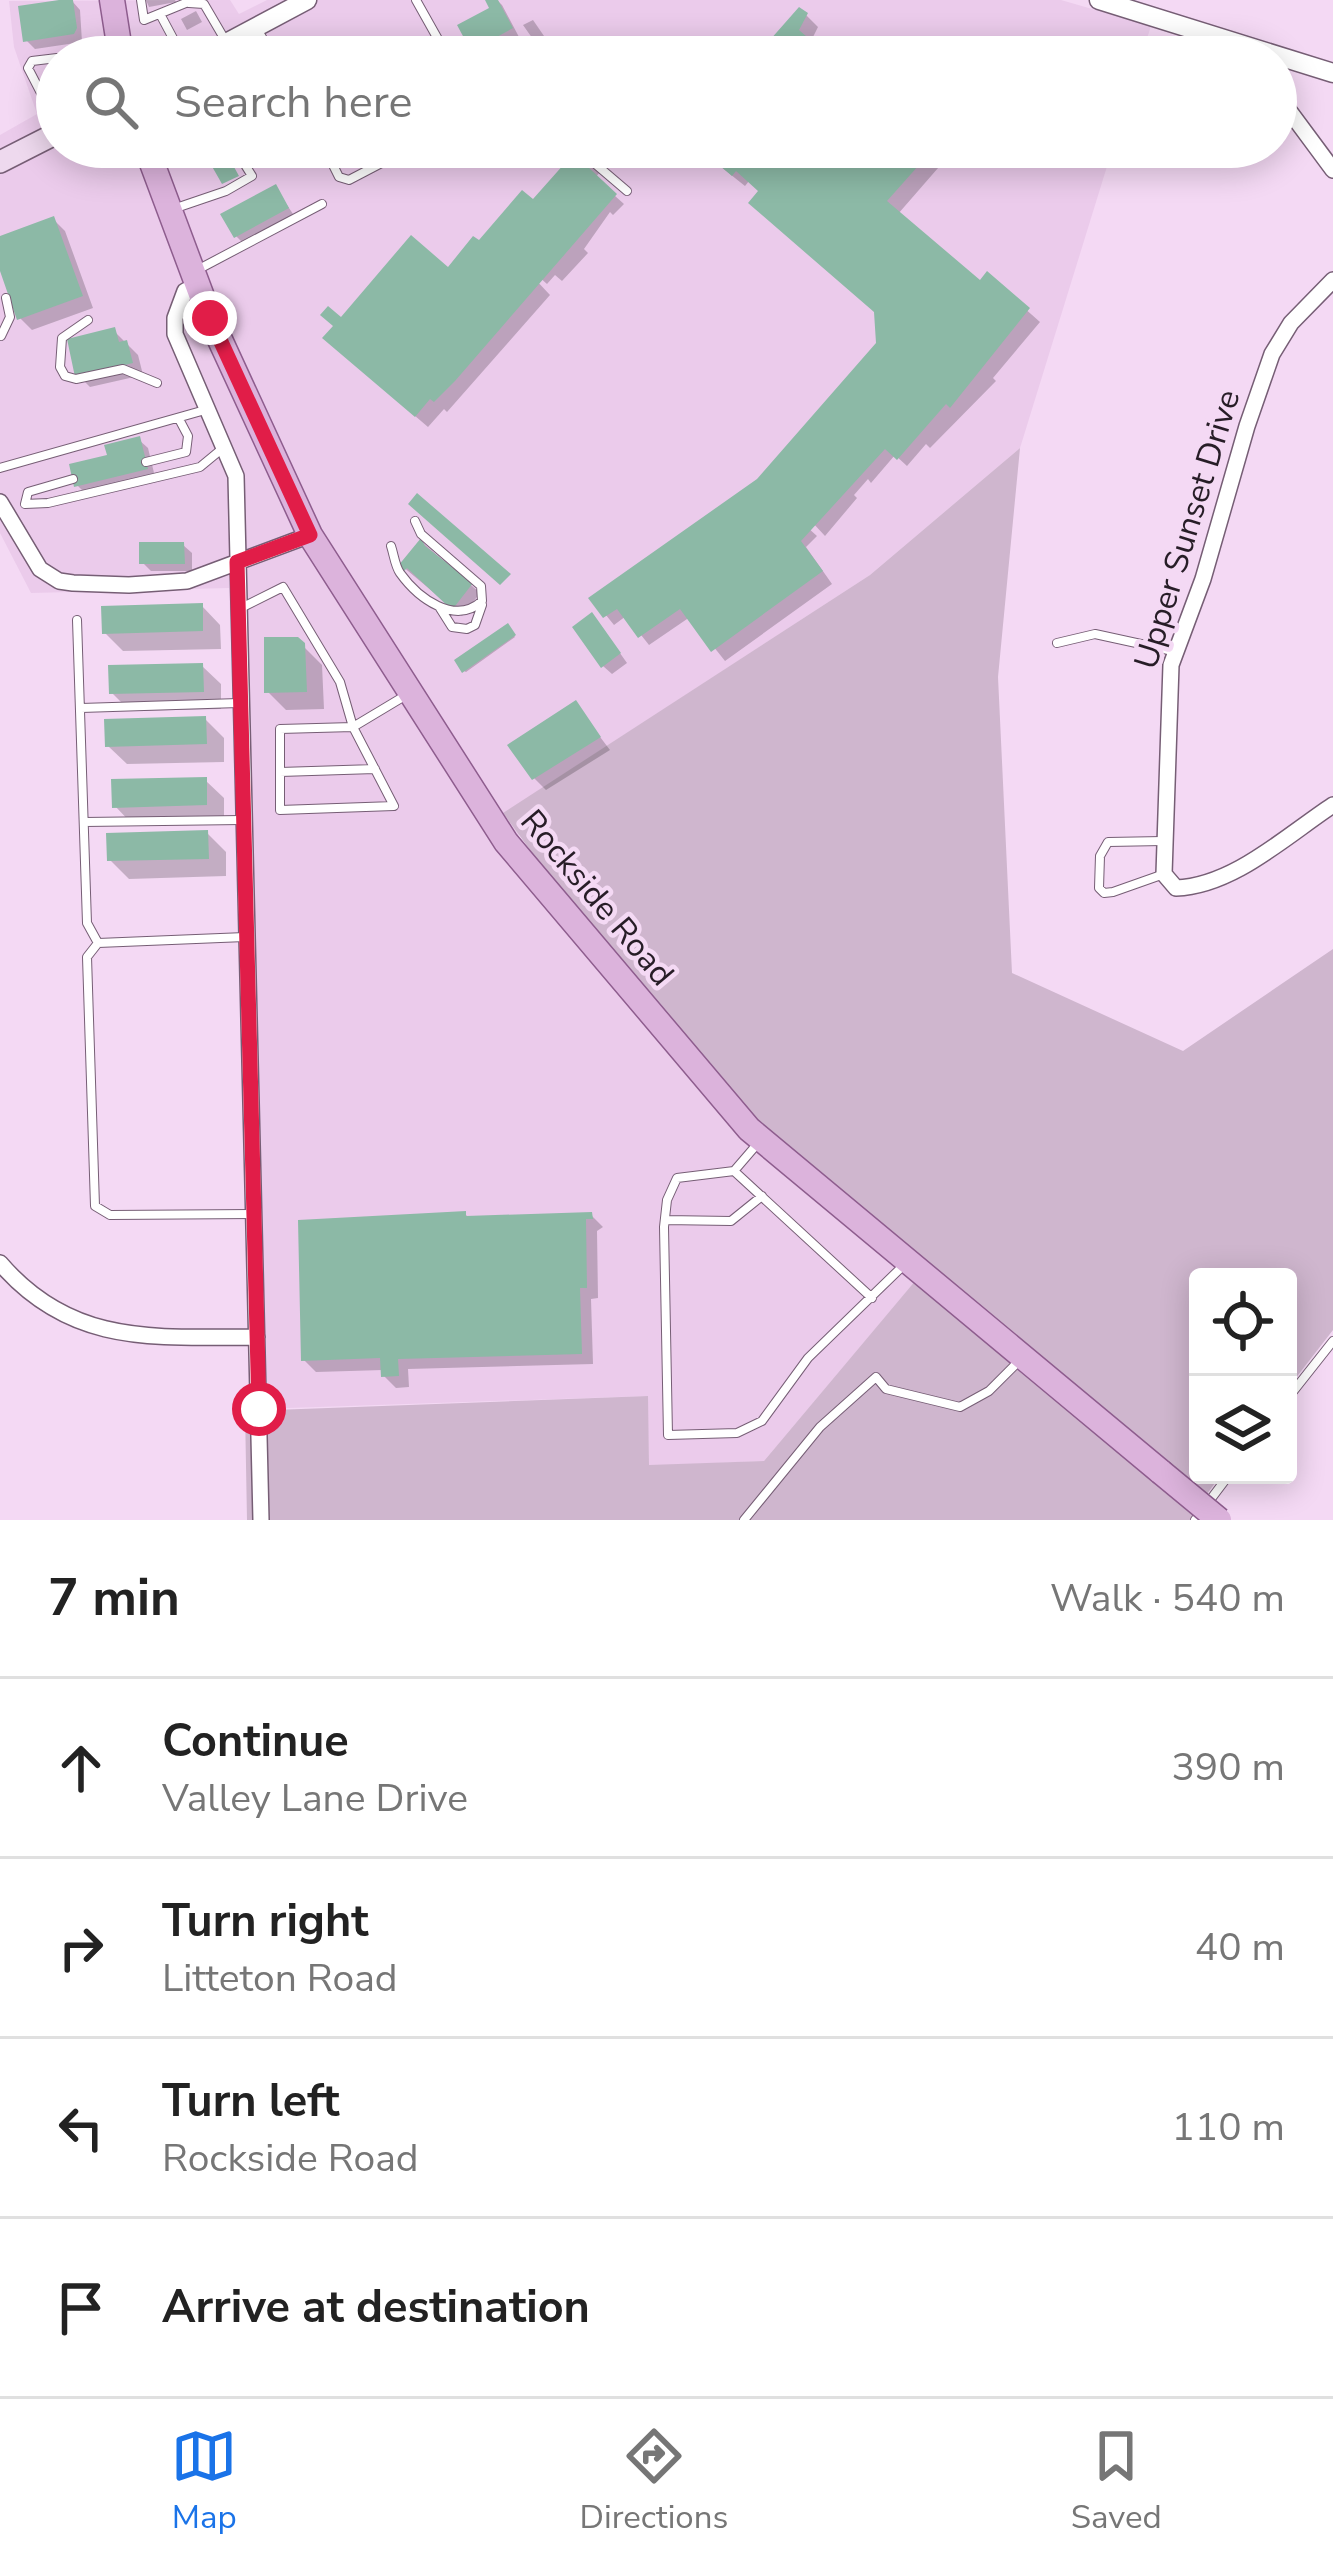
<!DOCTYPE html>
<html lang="en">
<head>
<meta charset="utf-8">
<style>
	:root { --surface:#fff; --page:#f2f2f2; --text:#222; --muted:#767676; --line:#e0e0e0; --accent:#1a73e8 }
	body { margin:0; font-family:"Nunito Sans",sans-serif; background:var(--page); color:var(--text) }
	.controls { position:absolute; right:36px; bottom:36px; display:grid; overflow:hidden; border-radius:12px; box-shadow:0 6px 30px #0003 }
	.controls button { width:108px; height:108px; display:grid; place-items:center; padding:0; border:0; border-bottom:3px solid var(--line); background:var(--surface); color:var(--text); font:60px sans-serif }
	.stop { position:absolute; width:36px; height:36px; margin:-27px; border:9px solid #e11d48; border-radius:50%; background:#fff }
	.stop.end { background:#e11d48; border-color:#fff; box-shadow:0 3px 12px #0008 }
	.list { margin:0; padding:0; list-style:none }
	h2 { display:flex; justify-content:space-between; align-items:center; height:156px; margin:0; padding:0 48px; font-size:51px }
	h2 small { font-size:39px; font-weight:400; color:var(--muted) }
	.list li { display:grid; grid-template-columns:78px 1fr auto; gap:36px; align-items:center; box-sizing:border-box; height:180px; padding:0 48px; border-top:3px solid var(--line) }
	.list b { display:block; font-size:45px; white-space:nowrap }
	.list p { margin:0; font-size:39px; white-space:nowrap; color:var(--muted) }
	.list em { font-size:39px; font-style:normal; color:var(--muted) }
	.icon { flex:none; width:66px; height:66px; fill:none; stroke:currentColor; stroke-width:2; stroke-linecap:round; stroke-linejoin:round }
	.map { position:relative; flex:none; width:1333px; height:1520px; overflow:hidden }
	.search { position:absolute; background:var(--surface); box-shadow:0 6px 30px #0003; left:36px; right:36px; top:36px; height:132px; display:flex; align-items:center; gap:30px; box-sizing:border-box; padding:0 42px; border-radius:66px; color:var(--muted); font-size:45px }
	.sheet { height:876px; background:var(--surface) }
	nav { display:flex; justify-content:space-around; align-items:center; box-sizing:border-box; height:168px; border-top:3px solid var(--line); background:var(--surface); font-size:33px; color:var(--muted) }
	nav a { display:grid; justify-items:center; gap:6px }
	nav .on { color:var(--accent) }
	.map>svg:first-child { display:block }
	.built { fill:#ebcbeb }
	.green { fill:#cfb6ce }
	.shadow { fill:#0003 }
	.building { fill:#8cb9a6 }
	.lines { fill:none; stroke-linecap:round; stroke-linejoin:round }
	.service-casing { stroke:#765e75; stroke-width:10 }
	.minor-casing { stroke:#765e75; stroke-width:18 }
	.tertiary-casing { stroke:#765e75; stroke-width:21 }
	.secondary-casing { stroke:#765e75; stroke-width:24 }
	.primary-casing { stroke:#8e5d8e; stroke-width:27 }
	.path { stroke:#9d899d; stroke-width:3; stroke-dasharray:9 6; stroke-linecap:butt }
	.service { stroke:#fff; stroke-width:8 }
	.minor { stroke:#fff; stroke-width:15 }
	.tertiary { stroke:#fff; stroke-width:18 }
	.secondary { stroke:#eed9ee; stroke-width:21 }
	.primary { stroke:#dcb3dc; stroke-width:24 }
	.primary-bridge-casing { stroke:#8e5d8e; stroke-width:27; stroke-linecap:butt }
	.primary-bridge { stroke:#dcb3dc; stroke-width:24 }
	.route { stroke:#e11d48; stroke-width:15 }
	.labels { text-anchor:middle; stroke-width:9; stroke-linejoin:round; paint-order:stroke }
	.street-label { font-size:33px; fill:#271d27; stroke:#f4d9f4 }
</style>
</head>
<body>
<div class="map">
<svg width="1333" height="1520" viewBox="0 0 1333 1520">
	<rect width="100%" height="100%" fill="#f4d9f4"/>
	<path class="built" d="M230 0 239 14 267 0H1061L1151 26 1141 57H57V147H1113L1020 448 870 575 504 813 520 834 508 843 922 1273 764 1461 649 1466 647 1396 259 1409 229 588 31 593 0 533V135L37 114 14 47 9 1Z"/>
	<path class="green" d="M1020 448 998 677 1012 973 1183 1051 1333 949V1330L1288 1388V1277H1198V1475H1221L1201 1502 1213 1520H247L245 1411 648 1396 649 1465 764 1461 921 1274 749 1129 642 1003 503 813 870 575Z"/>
	<path class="shadow" d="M146 0H175L176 2 149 7Z
		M488 0H497L502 5 519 37 502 47 503 53 499 49 482 57 474 49 493 9Z
		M72 1 80 10 82 42 35 49 26 40Z
		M196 11 202 22 187 30 181 19Z
		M806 15 818 27 810 43 826 57H760Z
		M533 20 544 36 535 42 523 25Z
		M696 147H932L945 160 898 214 980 284 987 275 1040 322 993 378 996 381 930 448 926 444 907 466 895 455 871 483 868 479 854 495 857 498 825 536 812 522 807 527 817 536 806 547 832 584 725 661 690 617 649 645 626 616 614 625 593 599 761 479 879 345 877 312 762 192 749 181 745 186Z
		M589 151 605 166 595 178 624 204 613 215 610 212 584 249 588 253 562 281 555 275 547 284 538 276 535 279 550 295 447 412 444 409 428 427 338 350 342 321 448 271 479 244 543 212Z
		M275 187 295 217 245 245 236 236Z
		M53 219 65 231 93 308 32 330 20 318 0 263V239Z
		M114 331 138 355 143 375 90 387 78 375Z
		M139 440 148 448 155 477 86 494 77 485 110 457Z
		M422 542 480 593 462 616 402 566Z
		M183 545 192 553V571H151L142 562Z
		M202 606 220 625 221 649 123 651 105 633Z
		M600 625 627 663 612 674 603 666Z
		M508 627 515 637 466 672 464 671Z
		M297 640 322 665 324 709 286 710 267 691Z
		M202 666 221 684V709L130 711 112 693Z
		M575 704 610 750 546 790 534 778Z
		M205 719 224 738V762L127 764 108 746Z
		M205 780 224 798V823L133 825 115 806Z
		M207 833 226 852V876L129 879 110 860Z
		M465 1214 469 1218 591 1215 603 1227 597 1231 598 1298 591 1299 593 1364 408 1369 409 1387 396 1388 384 1376 383 1370 316 1372 304 1360Z"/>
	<path class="building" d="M59 0H73L77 28 74 34 23 42 18 6Z
		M485 0H498L513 28 495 38 498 43 492 46 489 41 471 51 457 25 489 8Z
		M799 7 808 13 799 30 830 57H755Z
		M333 39 342 57H298Z
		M201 147H223L239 176 222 184Z
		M589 147 599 156 588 167 617 194 455 381 434 402 430 399 415 417 322 338 333 326 320 315 328 306 341 317 411 235 448 267 473 236 479 240 522 190 533 199 573 154 578 158Z
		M698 147H935L887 201 980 280 987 271 1030 308 950 408 946 404 897 460 885 449 801 541 823 571 711 652 680 609 638 638 617 609 603 618 588 598 757 479 876 343 874 312 748 203 758 191 736 171 732 176Z
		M276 184 289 208 234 238 220 214Z
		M54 216 83 296 17 320 0 271V236Z
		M115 327 119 342 127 340 133 363 75 377 67 339Z
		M140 436 148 469 74 487 69 464 107 455 104 445Z
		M417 493 511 574 500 585 408 504Z
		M421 538 425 546 473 583 452 610 407 568 404 571 398 566Z
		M139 542H184L185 564H139Z
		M203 603V631L102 634 101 606Z
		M592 612 621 653 601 668 572 627Z
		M508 623 516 635 462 673 454 660Z
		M264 637H298L305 643 307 692 264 693Z
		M203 663 204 692 109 694 108 665Z
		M576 700 601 737 532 780 507 745Z
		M206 716 207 744 105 747 104 719Z
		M207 777V805L112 808 111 779Z
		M208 830 209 859 107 861 106 833Z
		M466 1211V1216L592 1212 593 1219H586L587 1288H580L582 1354 398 1359 399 1376 381 1377 380 1358 301 1361 298 1220Z"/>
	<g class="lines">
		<defs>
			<path id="service" d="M141 0 144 20 188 2
				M416 0 448 57
				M189 3 204 4 235 57
				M160 14 183 57
				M257 29 274 57
				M63 57 115 50
				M57 58 32 61 28 68 57 124
				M324 147 339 177 349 180 393 157 392 147
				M575 147 583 153
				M593 162 627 191
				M176 208 226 191 252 176 234 147
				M199 269 322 204
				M88 320 62 338 60 367 65 376 76 379 123 369 157 383
				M1 336 10 317 6 298
				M146 462 186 452 188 436 179 419
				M0 468 205 410
				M73 479 28 492 25 504 48 503 200 467 223 448
				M391 546C394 555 395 566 400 573 418 598 455 626 482 601L481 586 421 534 415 521
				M241 608 283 587 340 682 353 727 394 806 280 810V729L353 727 408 694
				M440 608 452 627 467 629 475 625 482 605
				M77 620 87 923 98 943
				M1057 643 1095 634 1173 651
				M81 708 239 703
				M280 772 375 769
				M84 822 242 820
				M1163 841 1108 842 1100 856 1099 888 1104 893 1113 892 1164 874
				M245 937 98 943 87 957 95 1206 110 1215 253 1214
				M759 1142 734 1171 872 1298
				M734 1171 677 1178 667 1200 664 1227 668 1435 737 1433 762 1421 808 1358 907 1262
				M665 1220 731 1221 762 1196
				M1288 1398 1333 1341
				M744 1520 820 1427 876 1377 886 1389 960 1407 989 1391 1022 1358
				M1195 1520 1229 1475"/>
			<path id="minor" d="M1276 93 1333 170
				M1333 280 1291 323 1272 354 1247 426 1203 579 1171 665 1164 874 1176 888C1233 886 1286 836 1333 805
				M197 286 185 291 175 318V334L236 476 261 1520
				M0 502 40 569 59 581 73 583 129 585 187 581 310 535
				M0 1263C72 1347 156 1337 257 1337"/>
			<path id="tertiary" d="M1099 0 1333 73
				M200 57 307 0"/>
			<path id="secondary" d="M0 162 57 133"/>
			<path id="primary" d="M112 0 121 57
				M146 147 210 318 310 535 506 842 749 1129 1161 1472"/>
		</defs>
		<use href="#service" class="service-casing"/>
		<use href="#minor" class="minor-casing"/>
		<use href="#tertiary" class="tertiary-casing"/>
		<use href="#secondary" class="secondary-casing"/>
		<use href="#primary" class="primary-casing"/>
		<path class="path" d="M97 147 103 157 121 154"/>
		<use href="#service" class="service"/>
		<use href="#minor" class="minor"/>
		<use href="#tertiary" class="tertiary"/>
		<use href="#secondary" class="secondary"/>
		<use href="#primary" class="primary"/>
		<defs>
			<path id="primary-bridge" d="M1161 1472 1219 1520"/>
		</defs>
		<use href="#primary-bridge" class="primary-bridge-casing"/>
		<use href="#primary-bridge" class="primary-bridge"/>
	</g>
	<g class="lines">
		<path class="route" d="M210 318 310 535 237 562 259 1409"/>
	</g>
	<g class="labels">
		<g class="street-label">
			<text transform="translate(1186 529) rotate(-73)" y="12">Upper Sunset Drive</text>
			<text transform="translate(598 897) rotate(50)" y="12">Rockside Road</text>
		</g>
	</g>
</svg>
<div class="controls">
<button><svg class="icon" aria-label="locate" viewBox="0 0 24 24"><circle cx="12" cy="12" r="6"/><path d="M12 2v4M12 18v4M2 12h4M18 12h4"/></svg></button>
<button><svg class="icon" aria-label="layers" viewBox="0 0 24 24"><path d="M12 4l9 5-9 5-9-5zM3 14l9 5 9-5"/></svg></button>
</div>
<div class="stop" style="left:259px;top:1409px"></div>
<div class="stop end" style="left:210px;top:318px"></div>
<div class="search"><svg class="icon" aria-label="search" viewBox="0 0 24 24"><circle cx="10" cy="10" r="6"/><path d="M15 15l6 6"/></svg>Search here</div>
</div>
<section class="sheet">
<h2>7 min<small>Walk · 540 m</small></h2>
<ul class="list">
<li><svg class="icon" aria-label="ahead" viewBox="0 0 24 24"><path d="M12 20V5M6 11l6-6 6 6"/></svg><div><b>Continue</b><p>Valley Lane Drive</p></div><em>390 m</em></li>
<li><svg class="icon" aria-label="right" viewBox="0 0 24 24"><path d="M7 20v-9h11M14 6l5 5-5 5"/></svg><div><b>Turn right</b><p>Litteton Road</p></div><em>40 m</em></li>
<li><svg class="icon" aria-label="left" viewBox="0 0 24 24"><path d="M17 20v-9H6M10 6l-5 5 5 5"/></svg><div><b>Turn left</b><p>Rockside Road</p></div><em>110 m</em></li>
<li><svg class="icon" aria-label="arrive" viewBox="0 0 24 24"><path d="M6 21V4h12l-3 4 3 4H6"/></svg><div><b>Arrive at destination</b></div></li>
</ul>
</section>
<nav>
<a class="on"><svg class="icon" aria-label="map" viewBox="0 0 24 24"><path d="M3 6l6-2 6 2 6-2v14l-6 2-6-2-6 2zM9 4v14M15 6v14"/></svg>Map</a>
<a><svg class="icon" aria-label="directions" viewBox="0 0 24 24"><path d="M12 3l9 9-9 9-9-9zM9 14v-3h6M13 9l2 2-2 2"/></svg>Directions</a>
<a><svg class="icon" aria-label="saved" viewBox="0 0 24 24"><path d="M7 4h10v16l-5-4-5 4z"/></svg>Saved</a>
</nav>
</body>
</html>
